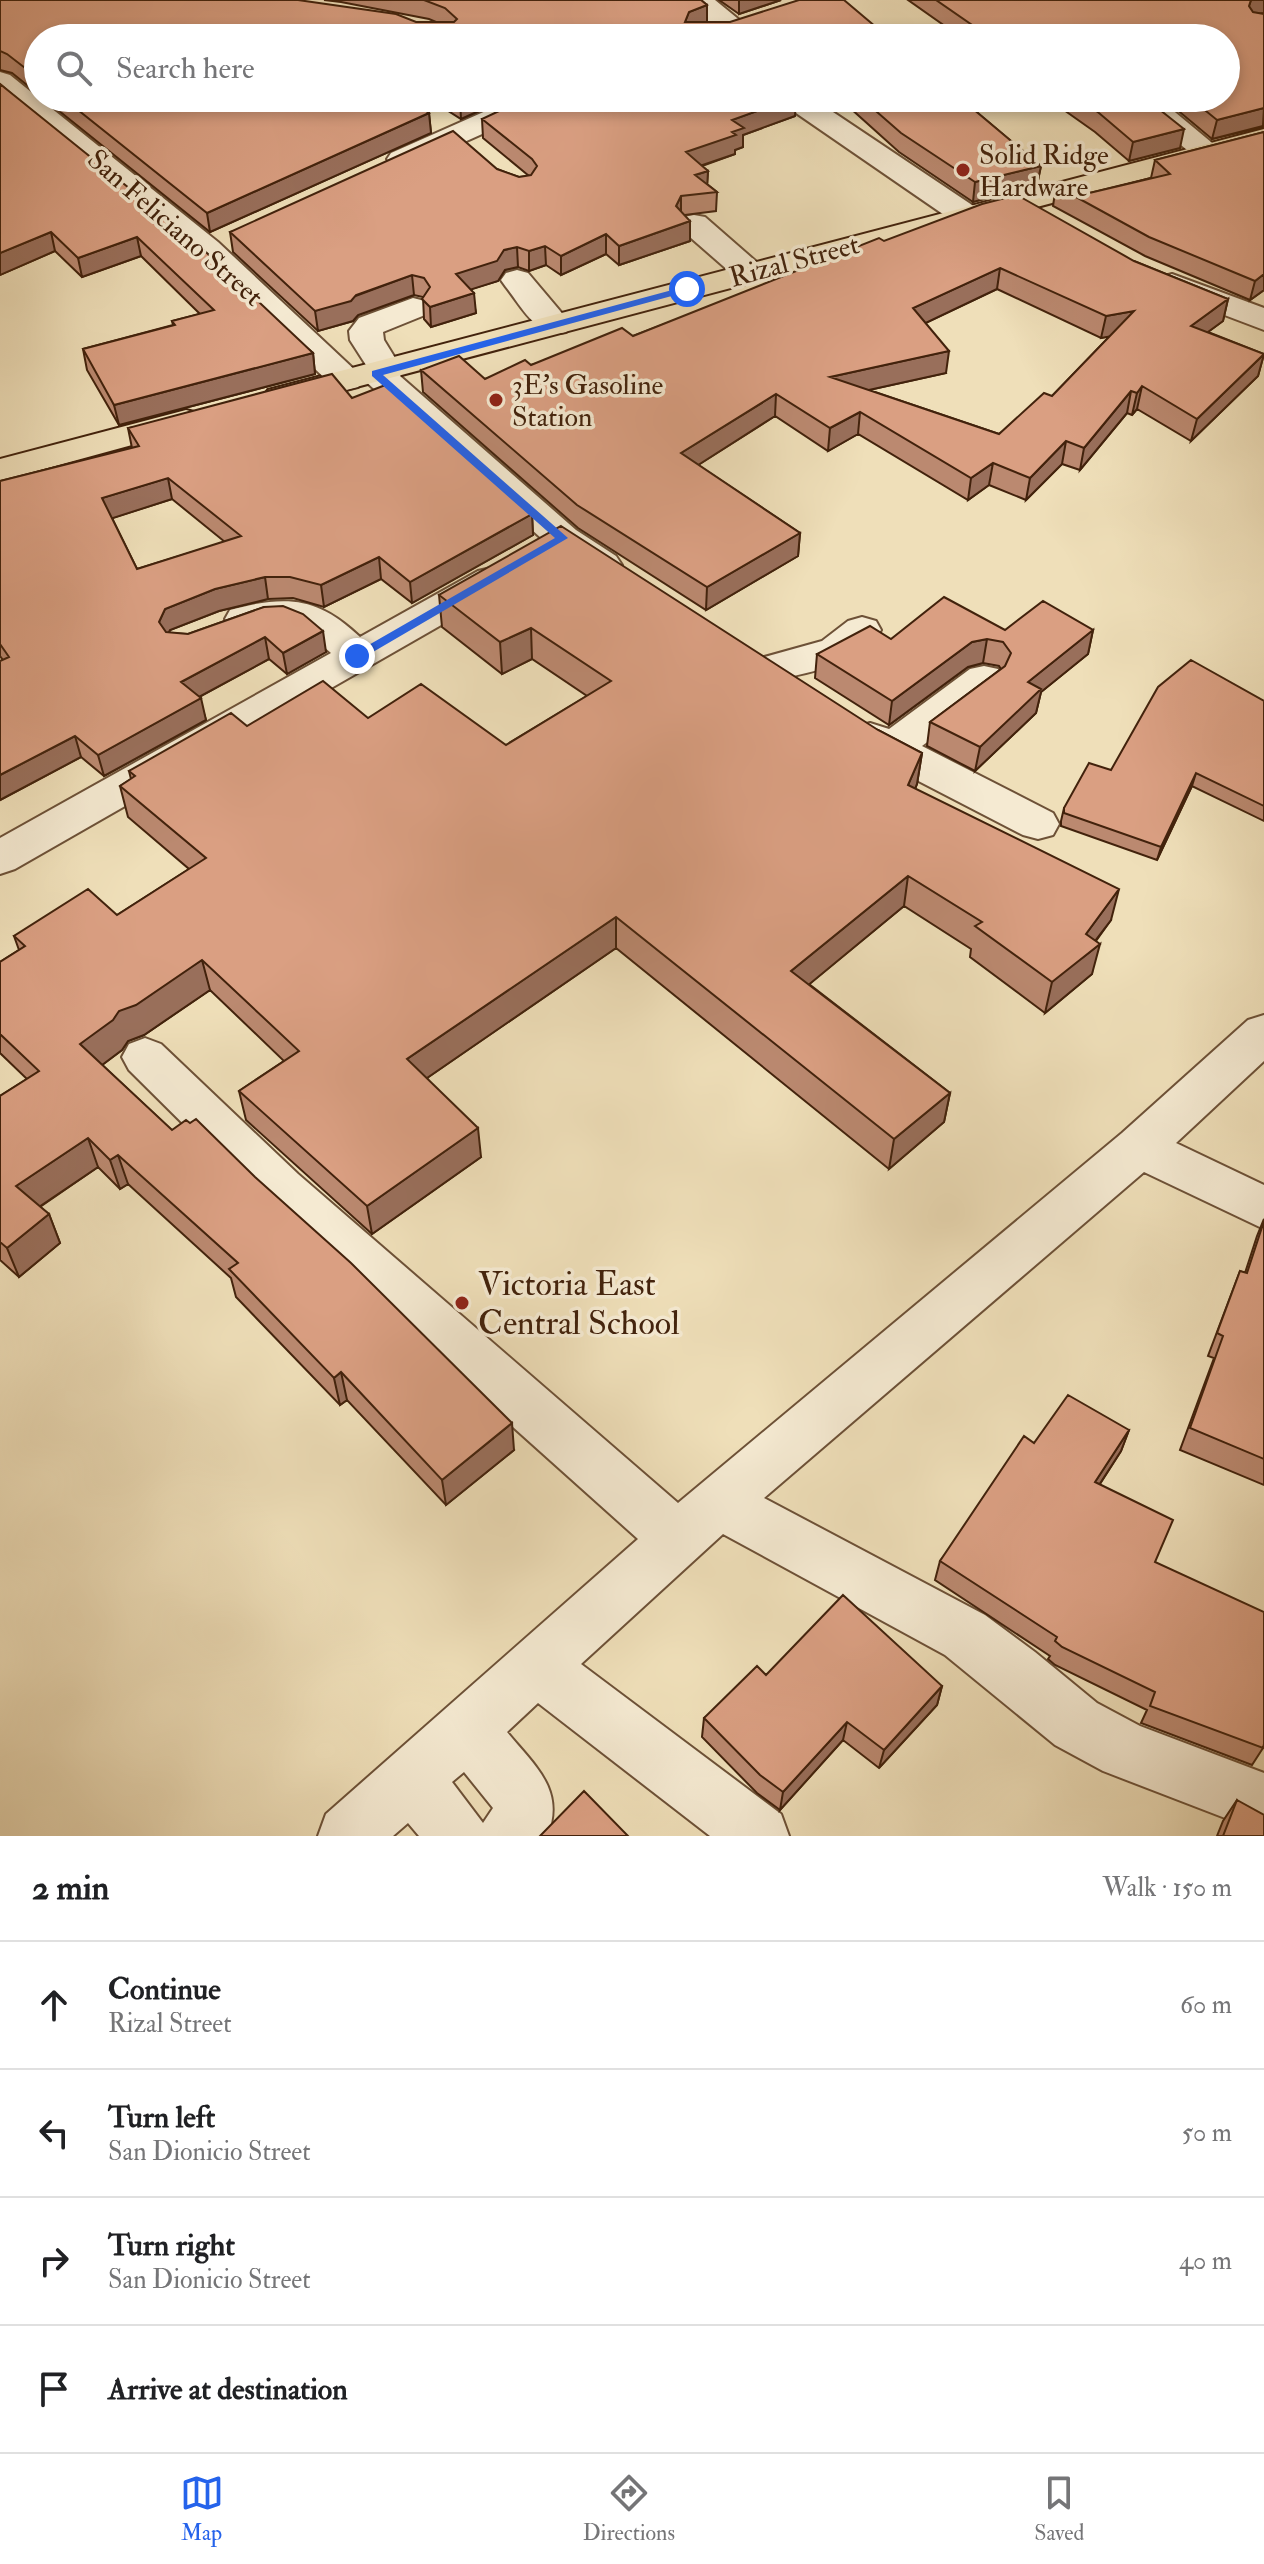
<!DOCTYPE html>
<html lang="en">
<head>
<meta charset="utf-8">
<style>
	:root { --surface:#fff; --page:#f2f2f2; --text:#202124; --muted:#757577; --line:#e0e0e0; --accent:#2563eb }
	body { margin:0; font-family:"IM FELL Double Pica",serif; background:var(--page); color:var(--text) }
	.stop { position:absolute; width:24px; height:24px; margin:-18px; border:6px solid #2563eb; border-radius:50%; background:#fff }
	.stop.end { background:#2563eb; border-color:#fff; box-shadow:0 2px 8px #0008 }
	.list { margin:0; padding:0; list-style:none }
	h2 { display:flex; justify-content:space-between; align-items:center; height:104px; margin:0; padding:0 32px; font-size:34px }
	h2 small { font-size:26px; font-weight:400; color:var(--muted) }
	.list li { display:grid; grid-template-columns:52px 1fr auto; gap:24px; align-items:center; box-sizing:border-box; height:128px; padding:0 32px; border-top:2px solid var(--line) }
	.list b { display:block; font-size:30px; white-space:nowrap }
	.list p { margin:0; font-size:26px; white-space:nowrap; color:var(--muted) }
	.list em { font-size:26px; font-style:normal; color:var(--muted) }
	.icon { flex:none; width:44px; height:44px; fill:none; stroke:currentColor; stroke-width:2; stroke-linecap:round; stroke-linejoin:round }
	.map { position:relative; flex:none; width:1264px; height:1836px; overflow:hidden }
	.search { position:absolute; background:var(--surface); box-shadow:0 4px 12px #0003; left:24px; right:24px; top:24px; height:88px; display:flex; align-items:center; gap:20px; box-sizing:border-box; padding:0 28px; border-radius:44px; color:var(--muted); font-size:30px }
	.sheet { height:616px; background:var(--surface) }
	nav { display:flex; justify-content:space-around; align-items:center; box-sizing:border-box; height:112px; border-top:2px solid var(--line); background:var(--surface); font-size:22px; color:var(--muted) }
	nav a { display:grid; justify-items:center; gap:4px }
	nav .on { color:var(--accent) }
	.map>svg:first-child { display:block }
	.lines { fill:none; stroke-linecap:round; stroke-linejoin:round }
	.minor-casing { stroke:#6d5137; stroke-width:4 }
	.major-casing { stroke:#42220c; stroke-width:4 }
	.minor { fill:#f5ead2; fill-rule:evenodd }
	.major { fill:#efdfb9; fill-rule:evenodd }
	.wall { fill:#bb8970; stroke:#42220c; stroke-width:2; fill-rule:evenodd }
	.shaded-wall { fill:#996f5b; stroke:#42220c; stroke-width:2 }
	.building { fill:#da9f82; stroke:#42220c; stroke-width:2; fill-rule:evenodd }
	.route { fill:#2563eb }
	.poi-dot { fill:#8f2418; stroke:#f5ead2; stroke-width:3 }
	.labels { text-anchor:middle; stroke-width:7; stroke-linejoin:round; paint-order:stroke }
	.far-poi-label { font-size:28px; fill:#42220c; stroke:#f5ead2; text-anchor:start }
	.far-street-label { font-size:28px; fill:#42220c; stroke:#f5ead2 }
	.poi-label { font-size:34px; fill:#42220c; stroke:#f5ead2; text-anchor:start }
</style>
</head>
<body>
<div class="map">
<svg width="1264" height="1836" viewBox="0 0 1264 1836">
	<rect width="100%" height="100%" fill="#efdfb9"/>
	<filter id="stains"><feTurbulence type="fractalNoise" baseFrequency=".0025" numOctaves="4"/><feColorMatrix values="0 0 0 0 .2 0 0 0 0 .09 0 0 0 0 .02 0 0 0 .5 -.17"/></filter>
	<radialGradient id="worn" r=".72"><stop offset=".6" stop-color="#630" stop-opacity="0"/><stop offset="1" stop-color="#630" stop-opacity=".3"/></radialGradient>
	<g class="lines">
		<defs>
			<path id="minor" d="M683 0H715L748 27 744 33C723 38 695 17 683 0Z
				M0 72 10 75 218 242 358 373 363 380 358 387 346 390 334 387 196 256 0 95Z
				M515 98H553L549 104 413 165 402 168 391 165 387 159 391 153Z
				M779 98H812L975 207 980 214 975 221 964 223 953 221 783 104Z
				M1133 98H1158L1223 152 1219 158 1208 161 1197 158 1135 108 1130 102Z
				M694 215 705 217 760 265 765 272 760 279 749 282 738 279 683 231 678 224 683 217Z
				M517 270 528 273 566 318 571 325 566 332C537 339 522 307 506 287L501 280 506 273Z
				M1172 274 1264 308V330L1161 291 1156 284 1161 277Z
				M413 298 425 301 429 308 425 315 383 332 384 340 403 371 400 376 576 530 616 556 622 565 616 574 603 577 590 574 550 546 364 380 359 373 366 365 350 340 349 331 359 318Z
				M491 568 504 571 510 580 504 589 15 869 0 874V838L331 653C309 633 292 621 262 627 249 630 243 631 230 628L225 619 230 610C286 595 317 596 360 637L478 571Z
				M862 617 876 621 881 630C858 668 804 672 764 683L750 679 744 670 750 661 822 641 848 621Z
				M984 666 998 669 1004 679 998 689 922 746 1053 813 1059 824 1053 835 1038 839 1023 835 876 759 856 747 850 737 856 727 870 723 889 729 970 669Z
				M1264 1015V1061L1176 1143 1264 1185V1229L1144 1172 764 1498 985 1615 1035 1652 1097 1703 1140 1726 1264 1773V1833L1103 1771 1055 1745 945 1655 723 1534 581 1664 781 1814 789 1836H710L538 1703 507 1732C534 1765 566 1790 547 1836H419L408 1823 393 1836H318L326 1814 638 1539 264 1204 129 1070 122 1057 129 1044 145 1038 161 1044 298 1174 678 1503 1122 1133 1248 1020ZM464 1772 493 1808 483 1823 452 1782Z"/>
			<path id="major" d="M1264 129V147L292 404 280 407 268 404 263 397 268 390Z
				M186 410 198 413 203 420 198 427 0 481V459Z"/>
		</defs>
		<use href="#minor" class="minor-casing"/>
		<use href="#major" class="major-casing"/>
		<use href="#minor" class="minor"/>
		<use href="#major" class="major"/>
	</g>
	<path class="wall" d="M0 0 416 22H436L429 19 341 2 324 0H701L707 5V22L889 38H38V94L12 73 0 70Z
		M719 0H781L739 14Z
		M908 0H1264V13L1260 14H1264V127L1212 139 1163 98H1226V38H962Z
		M0 84 313 353 315 374 119 425 87 370 83 349 173 325 172 321 200 314 141 256 82 277 55 251 0 275Z
		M43 98H405L429 113 431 133 210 232Z
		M428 98H508L461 119Z
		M817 98H960L1041 166 1037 185 973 202 899 152 840 99 827 104Z
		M1047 98H1145L1180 148 1129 161 1095 132Z
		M795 116 743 135V147L735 150V154L702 166 708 171 707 184 717 192 716 211 684 215 690 241 619 265 606 254 561 275 546 265 529 271 518 267 505 270 498 281 471 289 476 313 431 327 424 319 423 297 414 295 358 315 353 321 318 331 233 252 230 232 497 169 519 177 529 176 483 138 482 119Z
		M1264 132V290L1250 300 1145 256 1053 206 1056 186 1077 196 1151 178 1155 160Z
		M884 241 1134 261 1228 299 1223 321 1208 332 1264 354 1258 376 1191 441 1137 409 1132 415 1127 413 1080 470 1062 464 1026 500 989 485 968 500 858 434 828 451 775 416 698 465 800 533 798 556 706 610 578 528 423 392 421 370 485 379 531 365 633 336ZM997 289 1101 338 1110 336 1052 396 999 434 869 390 946 373 925 323Z
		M352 398 532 514 533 535 412 603 381 579 324 607 293 598 268 599 219 611 170 630 169 633 188 634 264 607 326 652 287 674 269 659 199 697 206 720 104 776 81 757 0 800V661L3 660 0 656V481L132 448 128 428ZM172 499 225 542 137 569 112 518Z
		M439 595 878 730 922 753 917 784 915 789 1111 920 1096 941 1092 974 1045 1013 970 957 971 949 904 906 809 984 950 1093 944 1122 889 1169 616 948 427 1078 481 1157 372 1234 246 1120 239 1091 284 1061 210 990 144 1035 128 1041 122 1050 102 1065 514 1450 446 1505 347 1400 340 1405 236 1297 231 1278 128 1184 120 1189 98 1167 40 1207 49 1214 60 1243 19 1277 0 1260V1096L27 1079 0 1053V962L19 950 14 936 117 915 189 869 128 817 120 786 131 779 129 771 247 726 368 718 506 745 587 696 532 659 502 674 442 627Z
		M1005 630H1093L1088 654 1041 692 1036 713 975 771 927 746 930 722 1001 669 999 666 983 663 968 667 889 725 815 678 817 654 891 639Z
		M1264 701V821L1192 786 1157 860 1061 826V821L1064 808 1111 770Z
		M1264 1219V1485L1180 1450 1214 1358 1208 1356 1240 1271 1245 1273 1257 1236Z
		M1129 1430 1121 1451 1100 1484 1155 1562 1263 1748 1252 1765 1141 1723 1147 1710 1055 1665 1048 1659 1050 1656 935 1580 940 1561 1034 1443Z
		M766 1675 942 1686 937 1705 879 1768 843 1740 780 1810 757 1793 702 1737 704 1718Z
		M1237 1800 1264 1836H1217L1223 1821Z"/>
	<path class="shaded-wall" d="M739 0H781L739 14Z
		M1251 0H1264V13L1248 15 1249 6Z
		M707 5V24L685 22 689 12Z
		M463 98H508L461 119 460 99Z
		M793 98H796L795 116 743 135V147L735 150V154L685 171 686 152 732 120Z
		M827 98H840V99L827 104Z
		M1264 108 1263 126 1212 139 1217 120Z
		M429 113 431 133 210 232 207 213Z
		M1184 129 1180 148 1129 161 1133 142Z
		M1041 166 1037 185 973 202 975 182Z
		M708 171 707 190 695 175Z
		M681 196V215L676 206Z
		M690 221V241L619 265V246Z
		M51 232 55 251 0 275V253Z
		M606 234V254L561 275V256Z
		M137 237 141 256 82 277 78 258Z
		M545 246 546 265 529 271V251Z
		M517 247 518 267 505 270 498 281 457 294 456 274 504 250Z
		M1000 268 997 289 911 330 913 308Z
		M1264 274V290L1250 300 1255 281Z
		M412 275 414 295 358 315 353 321 318 331 315 311Z
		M474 293 476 313 431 327 430 307Z
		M1228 299 1223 321 1186 348 1191 326Z
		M1134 311 1130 333 1101 338 1106 316Z
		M949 351 946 373 828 399 830 377Z
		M313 353 315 374 119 425 114 405Z
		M1264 354 1258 376 1191 441 1197 419Z
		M1142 386 1137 409 1132 415 1137 393Z
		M1131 391 1127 413 1080 470 1084 448Z
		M776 394 775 416 681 476V453Z
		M860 412 858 434 828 451 830 428Z
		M1066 441 1062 464 1026 500 1030 478Z
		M993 463 989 485 968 500 971 478Z
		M168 478 172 499 107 520 102 498Z
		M532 514 533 535 412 603 410 582Z
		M800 533 798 556 706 610 707 587Z
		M379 557 381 579 324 607 321 585Z
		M265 577 268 599 219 611 170 630 163 643 159 622 165 609 215 589Z
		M531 628 532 659 502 674 500 642Z
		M1093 630 1088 654 1041 692 1036 713 975 771 980 747 1028 682Z
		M323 631 326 652 287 674 283 653Z
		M265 637 269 659 186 704 181 682Z
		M987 639 983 663 968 667 889 725 892 701 972 642Z
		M201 698 206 720 104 776 98 755Z
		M75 736 81 757 0 800V775Z
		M922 753 917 784 904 816 908 785Z
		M1196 773 1192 786 1157 860 1161 847Z
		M908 876 904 906 789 1001 791 971Z
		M1119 889 1111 920 1082 958 1100 944 1092 974 1045 1013 1052 982 1086 934Z
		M616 917V948L411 1089 407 1059Z
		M202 960 210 990 144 1035 128 1041 122 1050 90 1074 80 1044 119 1011Z
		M950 1093 944 1122 889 1169 894 1139Z
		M478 1128 481 1157 372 1234 367 1206Z
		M88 1138 98 1167 27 1215 16 1186Z
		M118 1155 128 1184 120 1189 110 1160Z
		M49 1214 60 1243 19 1277 7 1248Z
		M341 1372 347 1400 340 1405 334 1378Z
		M512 1423 514 1450 446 1505 442 1480Z
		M1129 1430 1121 1451 1088 1502 1095 1482Z
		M942 1686 937 1705 879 1768 884 1750Z
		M847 1722 843 1740 780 1810 783 1792Z"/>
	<path class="building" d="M0 0H298L396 14 416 22H454L457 19 445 8 424 0H701L707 5 689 12 685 22H730L799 0H844L889 38H38V78L7 54 0 51Z
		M936 0H1251L1249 6 1253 12 1264 14V108L1217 120 1190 98H1226V38H991Z
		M0 84 191 238 313 353 114 405 83 349 175 325 172 321 214 310 137 237 78 258 51 232 0 253Z
		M63 98H405L429 113 207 213Z
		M527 98H793L732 120 744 128 732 132 736 135 686 152 708 171 695 175 717 192 681 196 676 206 690 221 619 246 606 234 561 256 545 246 529 251 517 247 504 250 497 261 456 274 474 293 430 307 422 299 430 287 424 278 412 275 356 295 351 301 315 311 230 232 453 131 497 169 519 177 531 175 537 166 532 159 482 119Z
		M861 98H960L1041 166 975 182 901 133Z
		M1078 98H1145L1184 129 1133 142 1099 113Z
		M1264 132V274L1255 281 1149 237 1056 186 1063 185 1077 196 1170 174 1155 160Z
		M1017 195 1134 261 1228 299 1191 326 1264 354 1197 419 1142 386 1137 393 1131 391 1084 448 1066 441 1030 478 993 463 971 478 860 412 830 428 776 394 681 453 800 533 707 587 577 505 421 370 459 356 485 379 525 360 531 365 622 328 633 336 879 238 884 241 982 204ZM1000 268 1106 316 1134 311 1052 396 1044 393 999 434 830 377 949 351 913 308Z
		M332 374 352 398 388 384 532 514 410 582 379 557 321 585 290 577H265L215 589 165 609 159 622 166 632 188 634 264 607 283 606 303 614 323 631 283 653 265 637 181 682 201 698 98 755 75 736 0 775V661L9 657 0 644V481L139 446 128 428ZM168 478 241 536 137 569 102 498Z
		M561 526 878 730 922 753 908 785 1119 889 1086 934 1100 944 1052 982 975 926 982 922 908 876 791 971 950 1093 894 1139 616 917 407 1059 478 1128 367 1206 239 1091 299 1051 202 960 136 1005 119 1011 113 1020 80 1044 172 1130 186 1120 190 1123 196 1119 255 1177 351 1263 512 1423 442 1480 341 1372 334 1378 229 1269 238 1263 118 1155 110 1160 88 1138 16 1186 49 1214 7 1248 0 1242V1096L39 1071 0 1034V962L25 946 14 936 88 889 117 915 206 858 120 786 135 776 129 771 231 713 247 726 323 681 368 718 421 684 506 745 611 681 531 628 500 642 439 595Z
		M944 597 1005 630 1043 601 1093 630 1028 682 1041 689 980 747 930 722 1005 666 1011 653 1003 642 987 639 972 642 892 701 817 654 870 626 891 639Z
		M1191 660 1264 701V806L1196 773 1161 847 1064 813V808L1089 763 1111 770 1158 687Z
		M1264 1221V1459L1190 1428 1223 1336 1217 1333 1240 1271 1247 1273Z
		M1068 1395 1129 1430 1095 1482 1173 1520 1155 1562 1264 1612V1744L1263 1748 1150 1706 1155 1692 1062 1647 1055 1641 1057 1637 940 1561 1024 1436 1034 1443Z
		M843 1595 942 1686 884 1750 847 1722 783 1792 760 1775 704 1718 757 1666 766 1675Z
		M584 1791 628 1836H540Z
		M1237 1800 1264 1815V1836H1223Z"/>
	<path class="route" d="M687 286 690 291 383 375 568 538 361 659H353V654L555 538 372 376V371Z"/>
	<g class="poi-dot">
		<circle cx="963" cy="170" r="8"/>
		<circle cx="496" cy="400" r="8"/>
		<circle cx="462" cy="1303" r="8"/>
	</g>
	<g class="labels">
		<g class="far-poi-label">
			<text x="979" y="164">Solid Ridge<tspan x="979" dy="32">Hardware</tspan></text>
			<text x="512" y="394">3E's Gasoline<tspan x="512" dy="32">Station</tspan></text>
		</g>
		<g class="far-street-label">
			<text transform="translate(176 227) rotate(41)" y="10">San Feliciano Street</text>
			<text transform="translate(794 260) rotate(-15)" y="10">Rizal Street</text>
		</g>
		<g class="poi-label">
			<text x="478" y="1295">Victoria East<tspan x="478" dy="39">Central School</tspan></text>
		</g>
	</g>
	<rect width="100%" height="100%" filter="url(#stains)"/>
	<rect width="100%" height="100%" fill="url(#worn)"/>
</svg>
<div class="stop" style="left:687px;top:289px"></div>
<div class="stop end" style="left:357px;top:656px"></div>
<div class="search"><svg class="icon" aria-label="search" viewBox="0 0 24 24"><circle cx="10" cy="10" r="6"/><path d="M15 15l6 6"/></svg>Search here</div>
</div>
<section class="sheet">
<h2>2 min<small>Walk · 150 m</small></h2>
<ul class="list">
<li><svg class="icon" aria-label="ahead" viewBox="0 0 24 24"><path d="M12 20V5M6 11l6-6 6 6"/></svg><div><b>Continue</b><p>Rizal Street</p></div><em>60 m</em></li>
<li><svg class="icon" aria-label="left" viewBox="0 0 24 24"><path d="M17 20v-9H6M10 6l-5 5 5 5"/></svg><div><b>Turn left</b><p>San Dionicio Street</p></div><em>50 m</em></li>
<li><svg class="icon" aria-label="right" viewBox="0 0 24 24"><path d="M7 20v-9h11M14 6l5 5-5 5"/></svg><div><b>Turn right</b><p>San Dionicio Street</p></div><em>40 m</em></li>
<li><svg class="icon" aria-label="arrive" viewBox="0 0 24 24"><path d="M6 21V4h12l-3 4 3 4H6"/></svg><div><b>Arrive at destination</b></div></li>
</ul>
</section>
<nav>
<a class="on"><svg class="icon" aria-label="map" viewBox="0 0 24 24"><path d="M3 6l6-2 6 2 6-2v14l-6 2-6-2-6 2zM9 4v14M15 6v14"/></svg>Map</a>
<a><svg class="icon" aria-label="directions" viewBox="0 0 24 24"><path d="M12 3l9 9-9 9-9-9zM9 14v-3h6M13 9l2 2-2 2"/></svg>Directions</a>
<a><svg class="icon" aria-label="saved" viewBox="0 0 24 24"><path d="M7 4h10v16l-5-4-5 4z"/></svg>Saved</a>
</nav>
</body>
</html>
